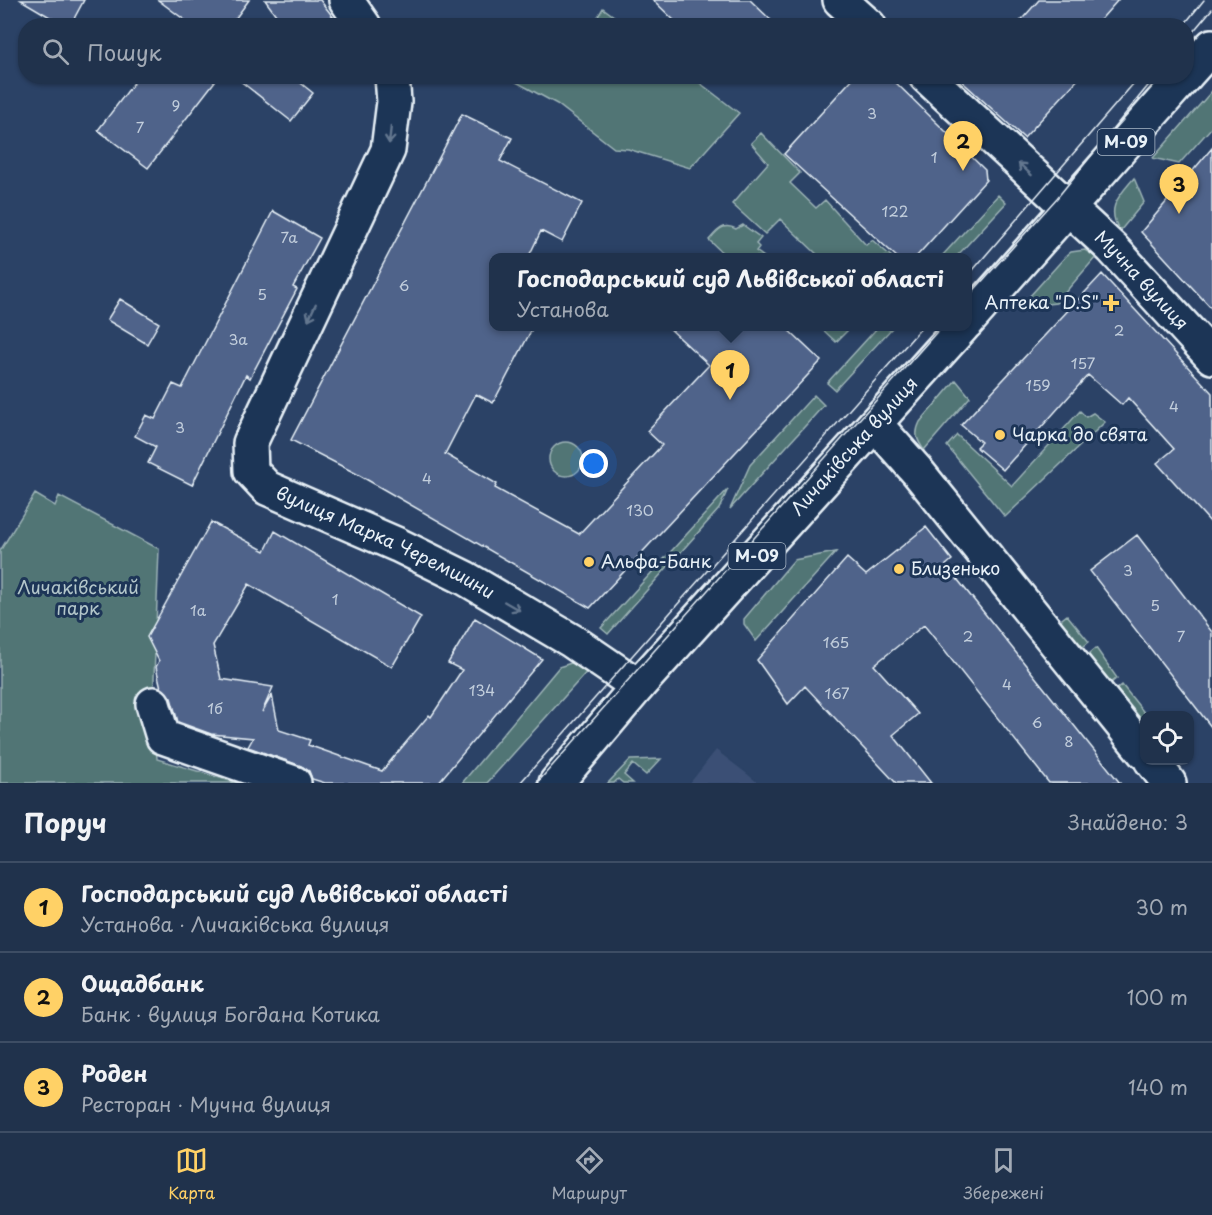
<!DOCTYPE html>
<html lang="uk">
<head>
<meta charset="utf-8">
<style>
	:root { --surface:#20324c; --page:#2d3e56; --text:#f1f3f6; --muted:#a2aab5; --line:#3d4d64; --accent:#ffd166 }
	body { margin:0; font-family:"Playpen Sans",sans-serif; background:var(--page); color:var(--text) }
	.controls { position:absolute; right:18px; bottom:18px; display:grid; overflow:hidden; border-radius:12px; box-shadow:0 2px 4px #0004 }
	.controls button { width:54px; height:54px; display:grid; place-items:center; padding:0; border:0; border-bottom:2px solid var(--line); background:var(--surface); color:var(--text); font:30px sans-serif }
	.you { position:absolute; left:594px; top:464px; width:21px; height:21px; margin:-15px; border:4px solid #fff; border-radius:50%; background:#1a73e8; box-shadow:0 0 0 9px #1a73e833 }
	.badge { display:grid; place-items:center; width:39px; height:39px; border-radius:50%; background:var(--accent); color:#111; font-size:20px; font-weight:700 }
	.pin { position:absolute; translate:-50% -50px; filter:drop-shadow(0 2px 3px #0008) }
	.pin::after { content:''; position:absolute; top:32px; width:21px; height:18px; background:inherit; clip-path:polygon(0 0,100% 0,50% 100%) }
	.popup { position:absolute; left:489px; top:253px; width:483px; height:78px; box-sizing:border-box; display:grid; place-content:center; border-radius:12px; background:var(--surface); filter:drop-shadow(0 2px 4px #0005); font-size:20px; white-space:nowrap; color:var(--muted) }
	.popup b { font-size:22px; color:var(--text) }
	.popup::after { content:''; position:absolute; left:50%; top:100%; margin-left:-12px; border:12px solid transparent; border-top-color:var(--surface) }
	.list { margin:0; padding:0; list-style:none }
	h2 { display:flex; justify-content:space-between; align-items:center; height:78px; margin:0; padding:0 24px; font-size:26px }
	h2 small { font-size:20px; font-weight:400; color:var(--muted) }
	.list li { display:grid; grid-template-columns:39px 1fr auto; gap:18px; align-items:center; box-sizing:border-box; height:90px; padding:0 24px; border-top:2px solid var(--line) }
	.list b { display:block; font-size:22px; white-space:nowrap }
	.list p { margin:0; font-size:20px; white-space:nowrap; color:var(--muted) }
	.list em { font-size:20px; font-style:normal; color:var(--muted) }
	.icon { flex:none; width:33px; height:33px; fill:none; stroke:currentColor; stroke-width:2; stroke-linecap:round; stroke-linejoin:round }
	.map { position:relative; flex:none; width:1212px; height:783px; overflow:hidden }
	.search { position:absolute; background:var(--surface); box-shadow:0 2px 4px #0004; left:18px; right:18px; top:18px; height:66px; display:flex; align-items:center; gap:15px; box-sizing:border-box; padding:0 21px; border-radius:24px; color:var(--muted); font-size:22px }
	.sheet { height:348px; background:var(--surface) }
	nav { display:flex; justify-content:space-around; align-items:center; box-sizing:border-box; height:84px; border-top:2px solid var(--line); background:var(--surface); font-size:16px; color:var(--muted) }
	nav a { display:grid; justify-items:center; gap:3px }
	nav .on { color:var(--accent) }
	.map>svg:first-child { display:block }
	.built { fill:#3a4f74 }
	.green { fill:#517575; stroke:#9cb3b6; stroke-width:1.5 }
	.building { fill:#50648a; stroke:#e8f1f8; stroke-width:1.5 }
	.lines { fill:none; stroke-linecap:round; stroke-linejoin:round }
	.minor-casing { stroke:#e8f1f8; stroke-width:38 }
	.major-casing { stroke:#e8f1f8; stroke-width:38 }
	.minor { stroke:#1d3557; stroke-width:33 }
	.major { stroke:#1d3557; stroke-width:33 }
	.tram { stroke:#e8f1f8; stroke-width:1.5 }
	.oneway { stroke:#64778f }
	.poi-dot { fill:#ffd166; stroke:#1d3557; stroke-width:2 }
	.labels { text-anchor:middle; stroke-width:6; stroke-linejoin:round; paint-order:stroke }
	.number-label { font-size:15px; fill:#c2cedc }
	.shield { fill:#1d3557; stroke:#abb9c8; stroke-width:1.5 }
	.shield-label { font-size:16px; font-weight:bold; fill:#e8f1f8 }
	.street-label { font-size:18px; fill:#e8f1f8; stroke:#1d3557 }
	.poi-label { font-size:18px; fill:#e8f1f8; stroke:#1d3557; text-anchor:start }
	.park-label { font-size:18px; fill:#b3c6ca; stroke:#1d3557 }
</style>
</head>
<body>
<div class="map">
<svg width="1212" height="783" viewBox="0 0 1212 783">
	<rect width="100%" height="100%" fill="#2b4266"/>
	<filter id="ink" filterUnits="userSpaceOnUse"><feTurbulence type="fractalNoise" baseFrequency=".0167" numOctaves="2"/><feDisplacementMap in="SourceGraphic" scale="12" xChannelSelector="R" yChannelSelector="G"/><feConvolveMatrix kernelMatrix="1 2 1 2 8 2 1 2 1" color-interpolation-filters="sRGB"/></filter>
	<g filter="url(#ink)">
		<path class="built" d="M716 750 746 773 758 783H690Z"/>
		<path class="green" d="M603 8 626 25H593Z
			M507 77H692L739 113 690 168 628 149 614 148 557 104Z
			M1212 91V127L1179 164 1153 158Z
			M761 133 800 173 790 183 816 208 825 200 866 245 872 240 892 257H820L780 219 765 234 732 204 768 163 751 143Z
			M1134 178 1144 202 1120 231C1105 208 1119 196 1134 178Z
			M998 195 1006 203 956 257H941Z
			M743 225 761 238 756 244 759 247 756 251 764 257H727L709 240C717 231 723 222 736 229Z
			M1085 250 1096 257 1056 303 1047 304 1029 297 1065 257 1071 252Z
			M879 326 893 327 835 390 827 383Z
			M820 327H851L836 342Z
			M956 380 970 397 924 450C917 440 914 434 920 422Z
			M814 395 824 405 730 509 750 465Z
			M1080 411 1086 417 1093 413 1105 422 1005 517 947 446 957 435 1012 486Z
			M549 459a17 17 0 1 1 34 0a17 17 0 1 1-34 0Z
			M728 489 719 509 608 634 601 628Z
			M35 494 55 506 59 496 159 549 153 704 157 759 237 783H0V551Z
			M836 552 756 641 744 624V619L794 560Z
			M1067 615 1089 642 1078 651 1057 623Z
			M1096 648 1117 678 1106 687 1084 658Z
			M580 660 590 668 487 783H462L559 667Z
			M1122 685 1146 715 1144 729 1112 693Z
			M661 759 646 775 633 764 624 775 633 783H623L618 779 614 783H608L630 760Z"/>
		<path class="building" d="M21 0H84L70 26H65Z
			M158 0H249L230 26H193Z
			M265 0H320L340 26H284Z
			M653 0H750L777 26H680Z
			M1039 0H1118L1095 26H1016Z
			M139 76H219L148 168 98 130Z
			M234 76H292L313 93 291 121Z
			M855 76H889L985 170 986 180 915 258H898L784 154Z
			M956 76H1081L1024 138Z
			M462 114 512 138 500 161 582 203 562 242 541 231 528 258H493V327H533L493 403 476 394 445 454 497 484 495 488 579 534 662 445 647 431 709 365 668 327H785L821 361 590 608 357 474 291 440Z
			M1212 148V309L1141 232Z
			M273 211 320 238 293 287 297 289 250 378 246 375 192 485 148 463 156 447 135 436 146 415 155 419 173 384 182 388Z
			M1102 274 1212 393V524L1157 463 1174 449 1128 398 1122 405 1088 375 1003 470 976 447 981 442 961 425Z
			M120 299 159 323 147 344 107 320Z
			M211 522 265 551 275 531 421 617 392 667 249 584 213 645 221 679 273 687 262 712 272 695 279 730 310 740 308 745 382 771 429 715 431 717 462 670 448 663 475 618 542 659 438 783H325L312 779 309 771 301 766 248 747 253 738 211 734 178 722 171 698 161 688 156 667 159 661 147 637Z
			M926 527 952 560 946 565 1120 783H1049L924 625 874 665 918 714 893 735 931 783H896L805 686 788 704 757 660 847 558 866 575Z
			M1137 535 1212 632V728L1090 571Z"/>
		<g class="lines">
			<defs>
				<g id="minor">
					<path d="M346 0 364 26"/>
					<path d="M840 0 869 26"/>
					<path id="s1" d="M392 76 394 102 388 150 250 443 251 471 267 488 398 545 465 578 572 641 638 686"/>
					<path id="s2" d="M926 76 1112 248 1212 357"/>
					<path d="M876 425 917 471 1144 752"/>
					<path d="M153 704 163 737 294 783"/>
					<path d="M1151 760 1169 783"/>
				</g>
				<g id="major">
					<path d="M1186 75 1212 46"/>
					<path d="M967 322 1185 76"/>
					<path id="s3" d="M556 783 638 686 963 326"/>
				</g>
			</defs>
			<use href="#minor" class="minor-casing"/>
			<use href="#major" class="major-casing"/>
			<use href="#minor" class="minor"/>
			<use href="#major" class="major"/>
			<path class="tram" d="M1183 26 1204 0
				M1186 40 1212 9
				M967 277 1140 76
				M967 298 1057 198 1156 76
				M520 783 923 326
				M537 783 942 326"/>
		</g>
		<defs><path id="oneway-shaft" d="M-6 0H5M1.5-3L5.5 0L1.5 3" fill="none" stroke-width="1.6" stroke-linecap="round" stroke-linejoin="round" transform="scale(1.5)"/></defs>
		<g class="oneway">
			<use href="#oneway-shaft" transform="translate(390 135) rotate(96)"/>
			<use href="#oneway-shaft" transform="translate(1025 169) rotate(-137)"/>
			<use href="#oneway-shaft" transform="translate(312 312) rotate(115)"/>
			<use href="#oneway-shaft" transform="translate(512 606) rotate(30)"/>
		</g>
	</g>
	<g class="poi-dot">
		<path d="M1108 294h6v6h6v6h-6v6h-6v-6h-6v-6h6z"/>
		<circle cx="1000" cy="435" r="6"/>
		<circle cx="589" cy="562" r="6"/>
		<circle cx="899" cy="569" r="6"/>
	</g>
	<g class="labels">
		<g class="number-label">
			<text x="176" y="111">9</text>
			<text x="872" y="119">3</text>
			<text x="140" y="133">7</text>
			<text x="934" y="163">1</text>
			<text x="895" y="217">122</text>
			<text x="289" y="243">7а</text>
			<text x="404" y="291">6</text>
			<text x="262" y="300">5</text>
			<text x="1119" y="336">2</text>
			<text x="238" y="345">3а</text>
			<text x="1083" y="369">157</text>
			<text x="1038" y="391">159</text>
			<text x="1174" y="412">4</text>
			<text x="180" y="433">3</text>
			<text x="427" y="484">4</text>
			<text x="640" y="516">130</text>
			<text x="1128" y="576">3</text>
			<text x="335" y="605">1</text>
			<text x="1155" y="611">5</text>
			<text x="198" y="616">1а</text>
			<text x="968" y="642">2</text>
			<text x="1181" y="642">7</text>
			<text x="836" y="648">165</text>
			<text x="1007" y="690">4</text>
			<text x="482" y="696">134</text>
			<text x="837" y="699">167</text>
			<text x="215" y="714">1б</text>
			<text x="1037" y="728">6</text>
			<text x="1069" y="747">8</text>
		</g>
		<g class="shield">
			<rect x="1097.5" y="129" width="57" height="26" rx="4.5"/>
			<rect x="728.5" y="543" width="57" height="26" rx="4.5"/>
		</g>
		<g class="shield-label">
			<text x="1126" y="148">М-09</text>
			<text x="757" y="562">М-09</text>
		</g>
		<g class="street-label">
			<text dy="6" stroke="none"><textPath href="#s2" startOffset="297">Мучна вулиця</textPath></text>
			<text dy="6" stroke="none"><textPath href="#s3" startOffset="450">Личаківська вулиця</textPath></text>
			<text dy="6" stroke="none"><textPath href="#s1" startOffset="580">вулиця Марка Черемшини</textPath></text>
		</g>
		<g class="poi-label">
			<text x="1099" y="309" text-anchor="end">Аптека "D.S"</text>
			<text x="1012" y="441">Чарка до свята</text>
			<text x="601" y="568">Альфа-Банк</text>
			<text x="911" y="575">Близенько</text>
		</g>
		<g class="park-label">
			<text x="78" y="594">Личаківський<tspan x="78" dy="21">парк</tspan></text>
		</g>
	</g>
</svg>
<div class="controls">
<button><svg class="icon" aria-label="locate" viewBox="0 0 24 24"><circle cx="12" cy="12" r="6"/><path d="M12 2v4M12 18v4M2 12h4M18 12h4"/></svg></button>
</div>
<div class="you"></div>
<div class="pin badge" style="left:730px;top:400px">1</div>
<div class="popup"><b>Господарський суд Львівської області</b>Установа</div>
<div class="pin badge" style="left:963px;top:171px">2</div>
<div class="pin badge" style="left:1179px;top:214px">3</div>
<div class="search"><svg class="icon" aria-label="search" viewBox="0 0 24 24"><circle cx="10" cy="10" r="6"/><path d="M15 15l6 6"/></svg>Пошук</div>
</div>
<section class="sheet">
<h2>Поруч<small>Знайдено: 3</small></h2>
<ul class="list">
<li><span class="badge">1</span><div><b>Господарський суд Львівської області</b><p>Установа · Личаківська вулиця</p></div><em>30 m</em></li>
<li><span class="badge">2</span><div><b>Ощадбанк</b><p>Банк · вулиця Богдана Котика</p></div><em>100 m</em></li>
<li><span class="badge">3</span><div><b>Роден</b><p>Ресторан · Мучна вулиця</p></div><em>140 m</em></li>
</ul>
</section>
<nav>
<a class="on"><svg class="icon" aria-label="map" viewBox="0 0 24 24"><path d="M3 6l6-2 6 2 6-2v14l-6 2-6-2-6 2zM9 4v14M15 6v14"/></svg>Карта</a>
<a><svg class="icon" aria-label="directions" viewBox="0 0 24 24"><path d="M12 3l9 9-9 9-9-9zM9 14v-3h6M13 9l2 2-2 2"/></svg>Маршрут</a>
<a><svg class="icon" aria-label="saved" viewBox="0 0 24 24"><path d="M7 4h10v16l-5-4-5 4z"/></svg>Збережені</a>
</nav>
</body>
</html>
